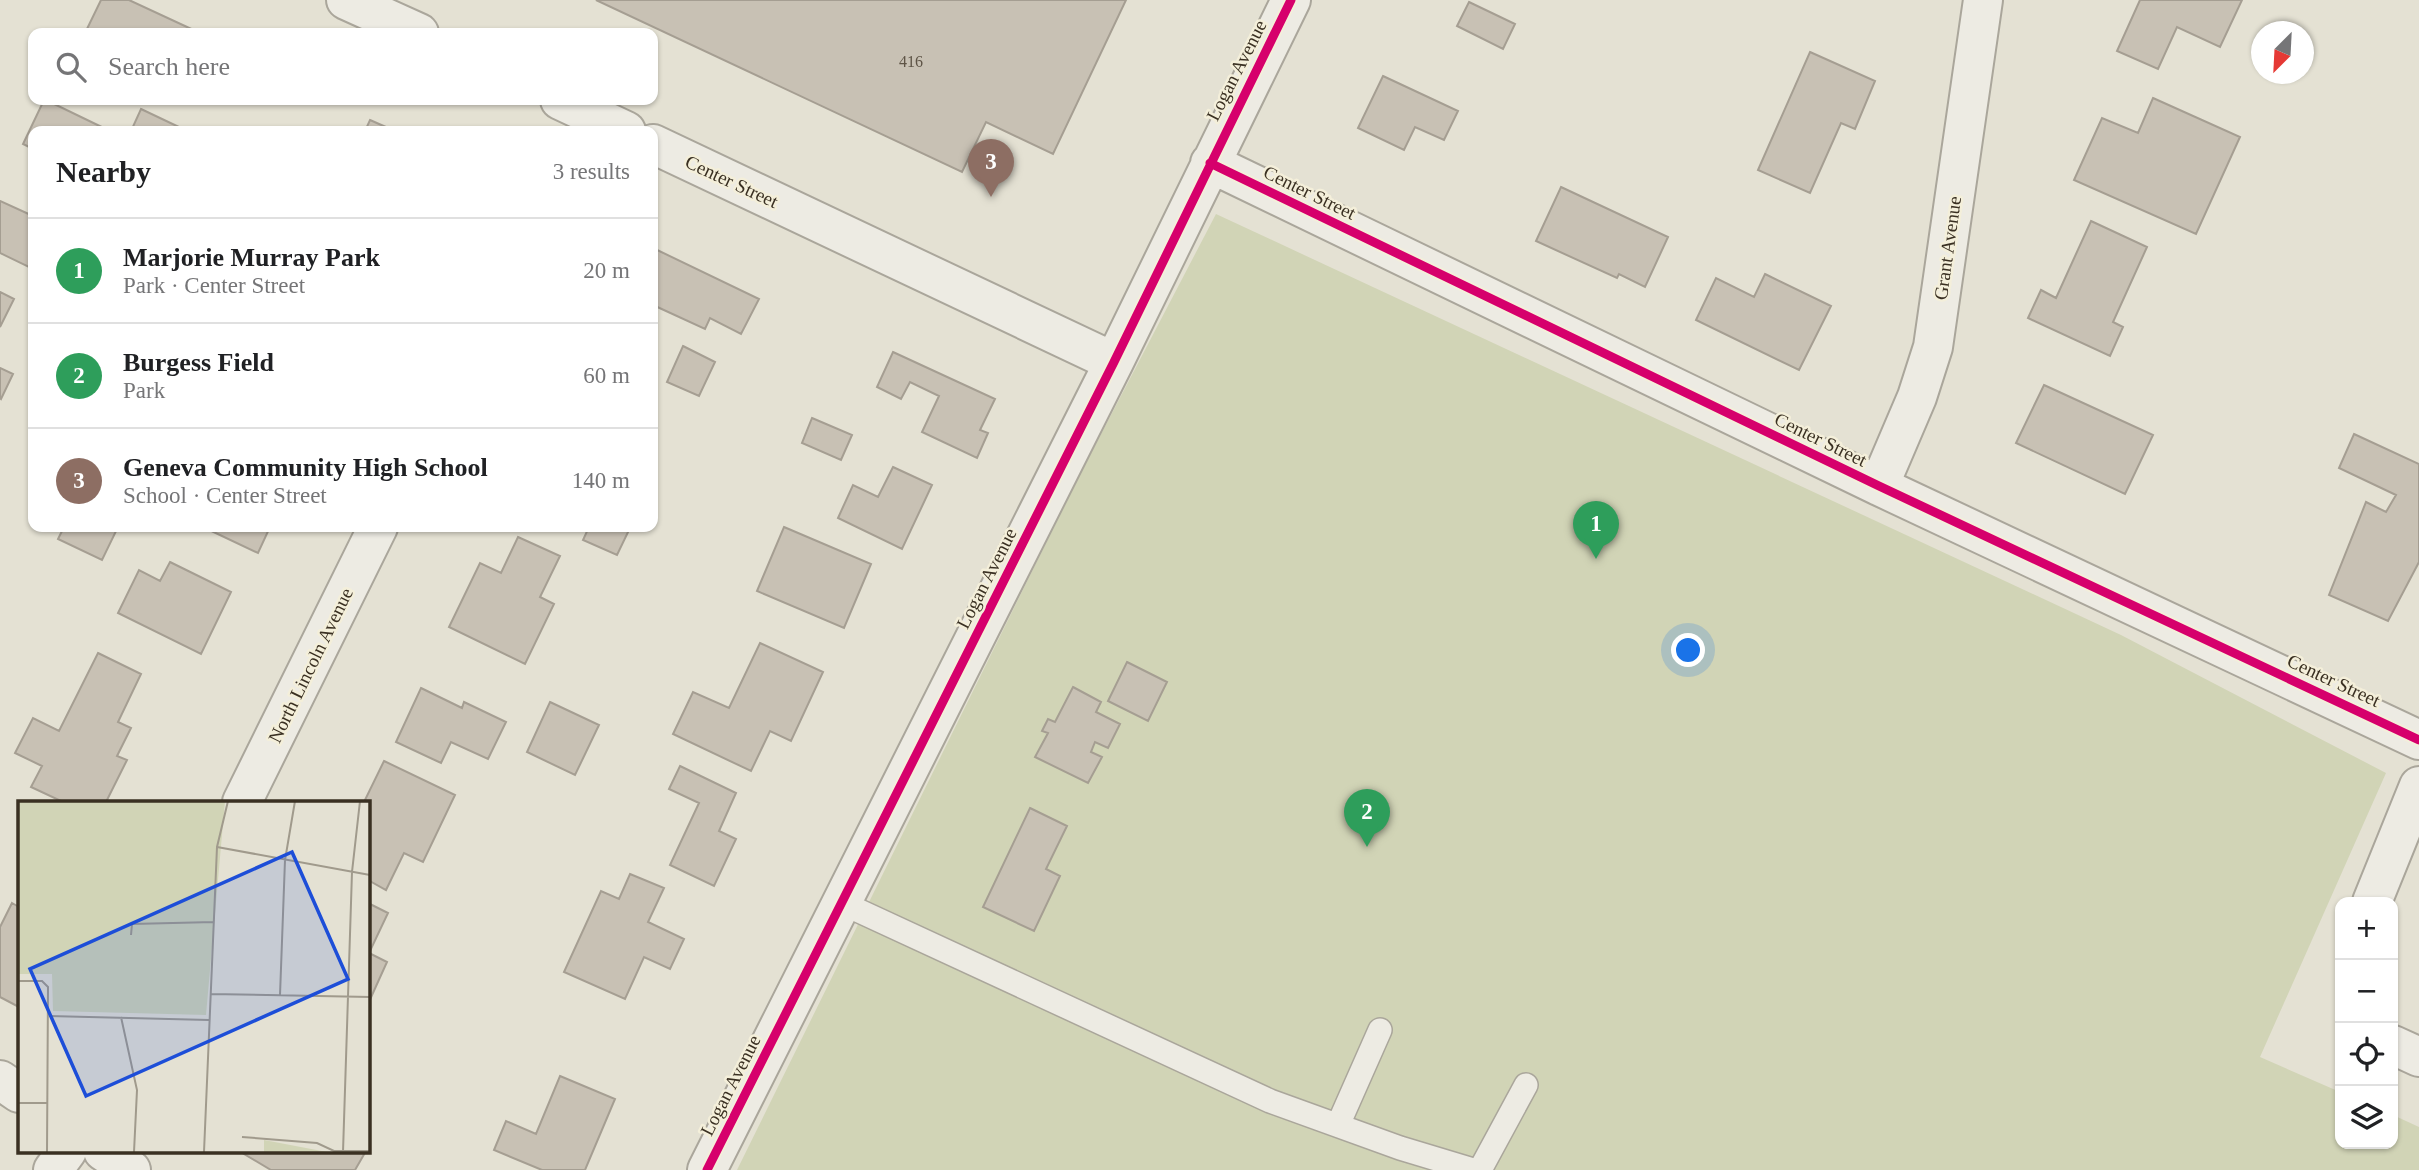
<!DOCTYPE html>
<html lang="en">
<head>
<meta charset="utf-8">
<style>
	:root { --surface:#fff; --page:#f6f6f6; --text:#202124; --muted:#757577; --line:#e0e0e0; --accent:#1a73e8 }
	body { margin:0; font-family:Georgia,serif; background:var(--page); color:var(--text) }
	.controls { position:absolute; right:21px; bottom:21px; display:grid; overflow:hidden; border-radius:14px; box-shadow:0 2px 5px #0004 }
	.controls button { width:63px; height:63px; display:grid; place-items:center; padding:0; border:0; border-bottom:2px solid var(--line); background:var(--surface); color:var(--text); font:35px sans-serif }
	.compass { position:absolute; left:2251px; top:21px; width:63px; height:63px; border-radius:50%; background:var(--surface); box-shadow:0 2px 5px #0004; rotate:204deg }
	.you { position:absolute; left:1689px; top:651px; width:24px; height:24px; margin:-18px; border:5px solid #fff; border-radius:50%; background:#1a73e8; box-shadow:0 0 0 10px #1a73e833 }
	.badge { display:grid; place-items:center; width:46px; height:46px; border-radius:50%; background:var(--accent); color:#fff; font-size:23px; font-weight:700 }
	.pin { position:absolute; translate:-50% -58px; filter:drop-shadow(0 2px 4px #0008) }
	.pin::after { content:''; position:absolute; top:37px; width:24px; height:21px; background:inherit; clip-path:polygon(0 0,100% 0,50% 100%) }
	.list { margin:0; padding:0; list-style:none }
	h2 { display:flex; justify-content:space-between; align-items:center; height:91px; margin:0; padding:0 28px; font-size:30px }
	h2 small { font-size:23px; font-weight:400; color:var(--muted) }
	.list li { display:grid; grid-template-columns:46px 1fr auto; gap:21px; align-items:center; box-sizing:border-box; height:105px; padding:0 28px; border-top:2px solid var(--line) }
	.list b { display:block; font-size:26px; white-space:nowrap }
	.list p { margin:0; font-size:23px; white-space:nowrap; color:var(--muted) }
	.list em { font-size:23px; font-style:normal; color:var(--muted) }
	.icon { flex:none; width:38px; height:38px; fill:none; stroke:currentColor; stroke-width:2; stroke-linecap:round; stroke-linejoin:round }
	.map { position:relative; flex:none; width:2419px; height:1170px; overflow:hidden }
	.search { position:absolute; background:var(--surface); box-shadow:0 2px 5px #0004; left:28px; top:28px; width:630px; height:77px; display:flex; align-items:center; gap:18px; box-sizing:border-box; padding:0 24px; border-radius:14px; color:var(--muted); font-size:26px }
	.panel { position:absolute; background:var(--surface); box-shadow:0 2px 5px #0004; left:28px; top:126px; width:630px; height:406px; border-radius:14px }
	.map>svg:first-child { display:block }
	.green { fill:#d1d4b6 }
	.building { fill:#c8c1b4; stroke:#a59e92; stroke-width:2 }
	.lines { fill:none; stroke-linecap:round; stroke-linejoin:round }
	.service-casing { stroke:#aaa69b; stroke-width:26 }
	.minor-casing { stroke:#aaa69b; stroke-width:42 }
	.service { stroke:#edebe3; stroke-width:23 }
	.minor { stroke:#edebe3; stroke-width:38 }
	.cycleway-casing { stroke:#f4efda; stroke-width:13 }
	.cycleway { stroke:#d6006c; stroke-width:9 }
	.labels { text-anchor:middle; stroke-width:5; stroke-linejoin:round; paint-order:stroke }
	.number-label { font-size:16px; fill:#5e5446 }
	.street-label { font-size:19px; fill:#3a3022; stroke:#f4efda }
	.inset-road { fill:none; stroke:#a09a8c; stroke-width:2 }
	.view { fill:#1d4ed8; fill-opacity:0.15; stroke:#1d4ed8; stroke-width:3.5 }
	.inset-edge { fill:none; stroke:#3a3022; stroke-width:3.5 }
</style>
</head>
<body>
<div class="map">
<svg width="2419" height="1170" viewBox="0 0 2419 1170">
	<rect width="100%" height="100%" fill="#e4e1d3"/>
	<path class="green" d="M1216 214 2121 635 2386 773 2260 1057 2340 1092V1144H2393V1115L2419 1127V1170H737L1076 482Z"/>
	<path class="building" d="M101 0H129L200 33H85Z
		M596 0H1126L1053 154 986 122 962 172Z
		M2140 0H2242L2220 47 2177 27 2158 69 2117 51Z
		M1469 2 1515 24 1503 49 1457 26Z
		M1810 52 1875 81 1855 129 1841 123 1810 193 1758 170Z
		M1383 76 1458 111 1444 140 1415 127 1404 150 1358 128Z
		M2153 98 2240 137 2196 234 2074 180 2102 118 2138 133Z
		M44 100H46L110 131H33V149L23 144Z
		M141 109 179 127 177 131H131Z
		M370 120 395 131H365Z
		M1561 187 1668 237 1645 287 1619 274 1617 278 1536 241Z
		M0 201 33 216V269L0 253Z
		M2091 221 2147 247 2113 322 2123 327 2110 356 2028 318 2041 290 2056 298Z
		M653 248 759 299 741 334 710 318 705 329 653 305Z
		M1765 274 1831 306 1799 370 1696 320 1716 278 1754 297Z
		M0 292 14 299 0 327Z
		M683 346 715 362 699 396 667 382Z
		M893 352 995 399 980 430 988 433 977 458 922 432 939 396 910 382 901 399 877 387Z
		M0 368 13 374 1 399 0 398Z
		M2044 385 2153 435 2125 494 2016 443Z
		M812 418 852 435 841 460 802 443Z
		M2354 434 2419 464V562L2388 621 2329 595 2366 502 2386 512 2396 495 2339 468Z
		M893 467 932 485 902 549 838 518 853 485 878 497Z
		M64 527H118L102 560 58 539Z
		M203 527H270L258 553Z
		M589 527H621L629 530 617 555 583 540Z
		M784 527 871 564 844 628 757 591Z
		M518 537 560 556 540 597 554 604 525 664 449 627 480 563 501 573Z
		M170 562 231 592 201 654 118 613 139 570 160 581Z
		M760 643 823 672 791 741 770 731 751 771 673 734 693 692 729 708Z
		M98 653 141 674 118 722 131 728 117 756 127 760 106 802H63L31 787 42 766 15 753 33 718 59 731Z
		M1127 662 1167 682 1148 721 1108 701Z
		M1073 687 1101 702 1096 712 1120 724 1108 748 1095 742 1091 752 1102 757 1088 783 1035 757 1048 733 1042 731 1048 719 1055 722Z
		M421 688 462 708 464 702 506 722 488 759 451 742 441 763 396 742Z
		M550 702 599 725 575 775 527 752Z
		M384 761 455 795 423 862 404 853 386 890 368 880V802H364Z
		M680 766 736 793 719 831 736 839 714 886 670 865 699 803 669 789Z
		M1030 808 1067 826 1046 869 1060 876 1034 931 983 907Z
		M630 874 664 888 648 922 684 939 670 969 644 957 625 999 564 972 601 891 619 899Z
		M12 903 19 907V1007L0 997V927Z
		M368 903 388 913 369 953 387 962 368 1004Z
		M560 1076 615 1099 585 1170H542L494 1150 506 1121 536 1134Z
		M239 1151H366L355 1170H271Z"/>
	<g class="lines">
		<defs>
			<path id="service" d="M842 903 1270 1101 1400 1148 1473 1170
				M1338 1125 1380 1030
				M1480 1170 1526 1085"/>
			<path id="minor" d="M346 0 419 33
				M560 100 626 131
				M653 144 1114 362
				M1210 163 1879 486 2419 740
				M1879 486 1917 397 1933 347 1983 0
				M242 802 378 527
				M2372 902 2419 786
				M2393 1045 2419 1057
				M0 1080 19 1093
				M103 1151 131 1170
				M53 1170 67 1151
				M707 1170 1114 362 1291 0"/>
		</defs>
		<use href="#service" class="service-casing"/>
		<use href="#minor" class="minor-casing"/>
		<use href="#service" class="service"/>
		<use href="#minor" class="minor"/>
		<defs>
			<path id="cycleway" d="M1210 163 1879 486 2419 740
				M707 1170 1114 362 1291 0"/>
		</defs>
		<use href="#cycleway" class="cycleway-casing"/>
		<use href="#cycleway" class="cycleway"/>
	</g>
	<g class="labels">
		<g class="number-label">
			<text x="911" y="67">416</text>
		</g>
		<g class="street-label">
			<text transform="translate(1236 70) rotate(-63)" y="7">Logan Avenue</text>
			<text transform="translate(732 181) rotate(25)" y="7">Center Street</text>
			<text transform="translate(1310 192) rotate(26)" y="7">Center Street</text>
			<text transform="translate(1947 248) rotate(-82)" y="7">Grant Avenue</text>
			<text transform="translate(1821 439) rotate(26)" y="7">Center Street</text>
			<text transform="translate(986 578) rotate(-63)" y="7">Logan Avenue</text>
			<text transform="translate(310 665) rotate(-64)" y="7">North Lincoln Avenue</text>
			<text transform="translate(2334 680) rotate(25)" y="7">Center Street</text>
			<text transform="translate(730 1085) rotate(-63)" y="7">Logan Avenue</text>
		</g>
	</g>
	<g transform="translate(18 801)">
		<rect width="352" height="352" fill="#e4e1d3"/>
		<path d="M0 0H207L188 214 35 210 34 173H0ZM246 339 309 351H246Z" fill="#d1d4b6"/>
		<path class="inset-road" d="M199 46 352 74M113 134 114 123 196 121M0 180H24L30 186 29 351M192 193 352 196M262 194 267 59 277 0M31 215 191 219M103 216 119 289 116 351M0 302H29M224 336 299 342 316 350H352M186 351 199 46 210 0M325 351 334 71 342 0"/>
		<path class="view" d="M274 51 330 178 68 295 12 168Z"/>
		<rect width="352" height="352" class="inset-edge"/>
	</g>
</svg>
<div class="controls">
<button>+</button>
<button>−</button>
<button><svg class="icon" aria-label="locate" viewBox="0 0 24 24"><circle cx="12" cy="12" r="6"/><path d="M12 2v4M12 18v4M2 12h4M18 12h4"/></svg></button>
<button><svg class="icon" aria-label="layers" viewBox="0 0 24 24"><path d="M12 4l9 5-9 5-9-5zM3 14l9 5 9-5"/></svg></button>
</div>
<svg class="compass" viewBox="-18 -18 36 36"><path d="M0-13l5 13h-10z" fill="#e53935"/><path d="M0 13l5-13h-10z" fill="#757577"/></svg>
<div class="you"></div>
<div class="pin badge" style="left:1596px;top:559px;background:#2e9e5b">1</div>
<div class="pin badge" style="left:1367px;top:847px;background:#2e9e5b">2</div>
<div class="pin badge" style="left:991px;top:197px;background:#8d6e63">3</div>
<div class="search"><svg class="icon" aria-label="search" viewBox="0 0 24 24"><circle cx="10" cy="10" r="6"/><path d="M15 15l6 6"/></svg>Search here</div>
<section class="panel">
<h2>Nearby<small>3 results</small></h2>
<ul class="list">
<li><span class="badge" style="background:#2e9e5b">1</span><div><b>Marjorie Murray Park</b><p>Park · Center Street</p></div><em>20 m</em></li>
<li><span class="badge" style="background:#2e9e5b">2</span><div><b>Burgess Field</b><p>Park</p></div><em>60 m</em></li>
<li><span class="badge" style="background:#8d6e63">3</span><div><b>Geneva Community High School</b><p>School · Center Street</p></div><em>140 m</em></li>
</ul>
</section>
</div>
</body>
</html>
